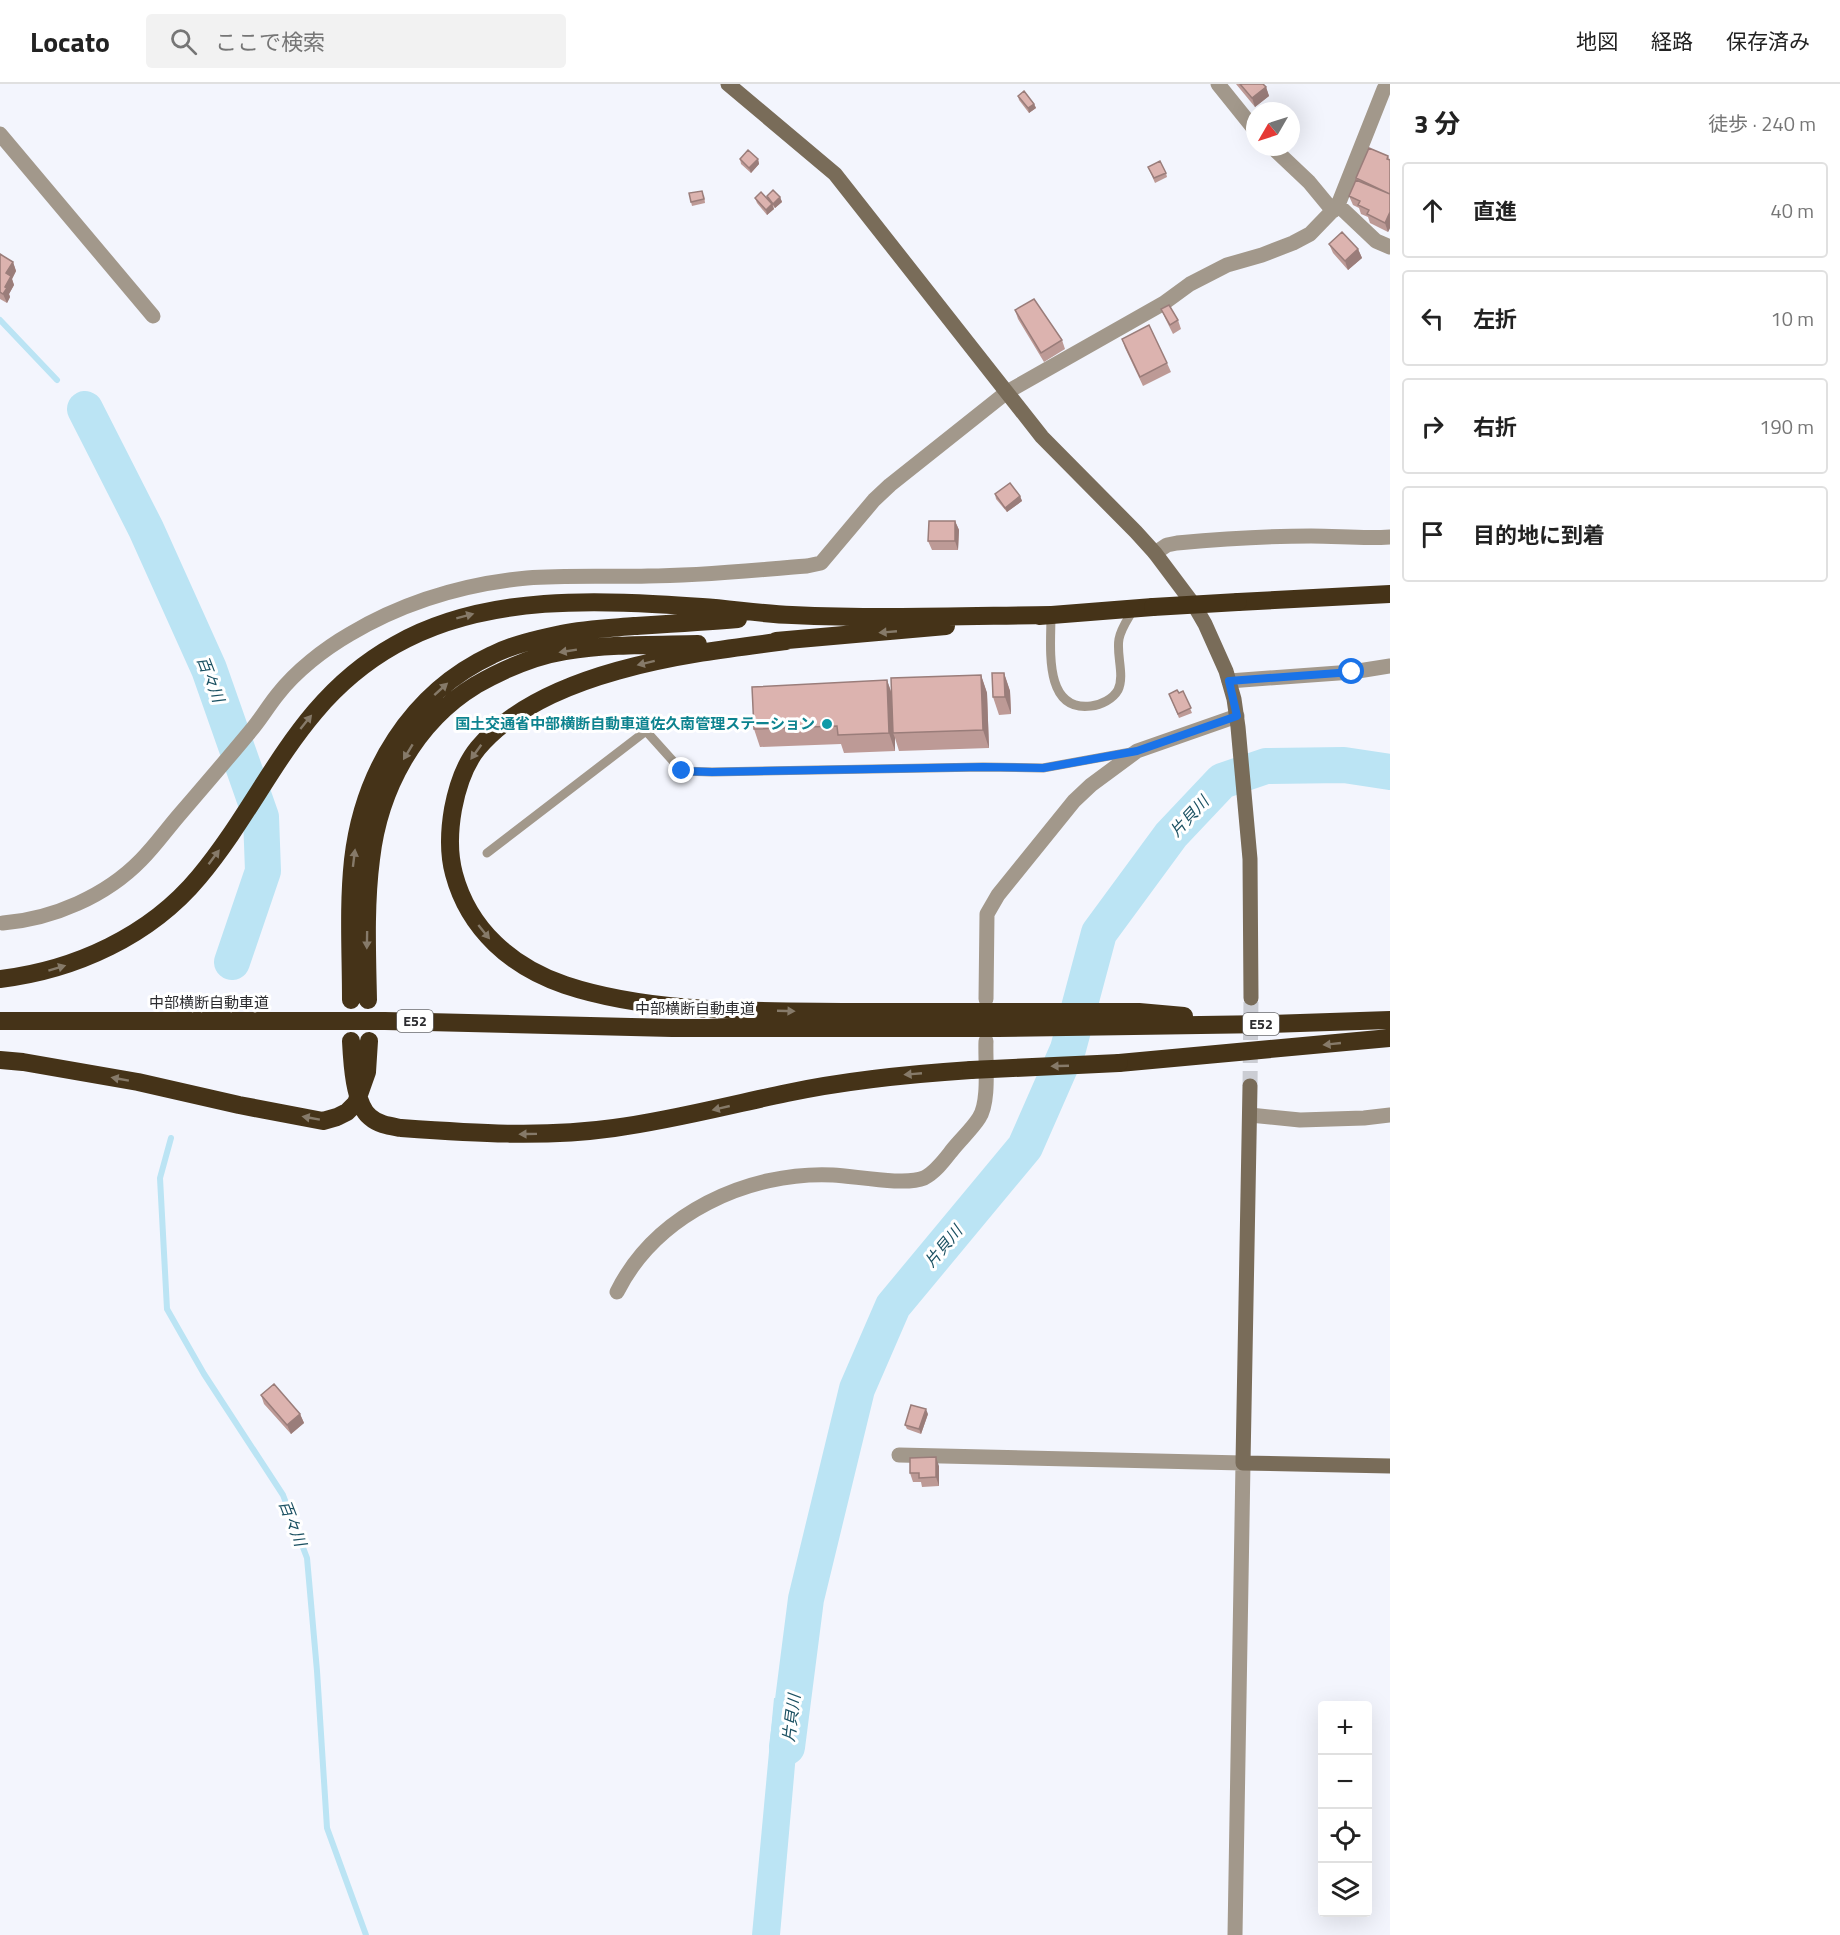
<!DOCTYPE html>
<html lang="ja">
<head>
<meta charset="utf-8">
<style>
	:root { --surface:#fff; --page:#f2f2f2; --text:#222; --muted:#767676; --line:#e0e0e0 }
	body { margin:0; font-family:"Titillium Web","Noto Sans JP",sans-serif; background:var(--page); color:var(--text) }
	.controls { position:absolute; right:18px; bottom:18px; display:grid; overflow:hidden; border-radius:6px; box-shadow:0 6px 24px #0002 }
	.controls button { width:54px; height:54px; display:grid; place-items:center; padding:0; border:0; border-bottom:2px solid var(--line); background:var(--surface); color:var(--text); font:30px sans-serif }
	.compass { position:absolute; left:1246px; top:18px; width:54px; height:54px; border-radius:50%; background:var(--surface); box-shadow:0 6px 24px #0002; rotate:231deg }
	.stop { position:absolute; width:18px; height:18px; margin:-14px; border:4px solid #1a73e8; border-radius:50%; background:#fff }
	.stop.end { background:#1a73e8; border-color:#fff; box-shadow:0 2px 6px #0008 }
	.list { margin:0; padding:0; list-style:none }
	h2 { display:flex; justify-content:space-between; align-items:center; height:78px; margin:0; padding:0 24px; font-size:26px }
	h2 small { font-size:20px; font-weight:400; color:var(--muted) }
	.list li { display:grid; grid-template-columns:39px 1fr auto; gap:18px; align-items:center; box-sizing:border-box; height:96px; margin:0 12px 12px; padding:0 12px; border:2px solid var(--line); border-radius:6px }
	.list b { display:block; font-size:22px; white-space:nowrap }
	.list em { font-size:20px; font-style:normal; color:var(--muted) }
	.icon { flex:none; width:33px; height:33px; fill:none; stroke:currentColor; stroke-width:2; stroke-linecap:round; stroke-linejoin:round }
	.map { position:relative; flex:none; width:1390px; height:1851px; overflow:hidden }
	header { display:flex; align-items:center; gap:36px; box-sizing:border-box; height:84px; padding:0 30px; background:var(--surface); border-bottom:2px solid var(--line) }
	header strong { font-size:28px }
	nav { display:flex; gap:33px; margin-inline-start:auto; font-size:21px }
	.search { width:420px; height:54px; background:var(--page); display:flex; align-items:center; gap:15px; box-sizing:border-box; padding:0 21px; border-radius:6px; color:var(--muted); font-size:22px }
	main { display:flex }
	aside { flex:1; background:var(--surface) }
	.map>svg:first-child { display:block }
	.water { fill:#bbe4f4 }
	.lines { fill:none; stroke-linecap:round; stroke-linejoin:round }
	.stream { stroke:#bbe4f4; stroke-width:6 }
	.river { stroke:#bbe4f4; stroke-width:36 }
	.secondary-tunnel { stroke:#cbcdd4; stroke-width:15; stroke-dasharray:15 8; stroke-linecap:butt }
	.lane { stroke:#a2988b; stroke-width:9 }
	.street { stroke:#a2988b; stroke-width:15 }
	.secondary { stroke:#796c59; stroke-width:15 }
	.highway { stroke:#453318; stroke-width:18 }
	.highway-bridge { stroke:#453318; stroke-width:18 }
	.wall { fill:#bd9a96 }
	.shaded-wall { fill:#9a7d7a }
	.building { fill:#dcb3af; stroke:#9a7d7a; stroke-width:1.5 }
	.oneway { fill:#867a69 }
	.route { stroke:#1a73e8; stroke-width:8 }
	.culture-dot { fill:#0f9aa8; stroke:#fff; stroke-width:2 }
	.labels { text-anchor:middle; stroke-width:6; stroke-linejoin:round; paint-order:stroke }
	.shield { fill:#fff; stroke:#6b6b6d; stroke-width:1.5 }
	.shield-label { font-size:14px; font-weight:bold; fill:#2c2c2f }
	.culture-label { font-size:15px; font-weight:bold; fill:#0d838f; stroke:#fff; text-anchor:end }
	.street-label { font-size:15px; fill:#2c2c2f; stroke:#fff }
	.water-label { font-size:16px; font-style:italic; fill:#1b5162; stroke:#fff }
</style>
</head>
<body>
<header>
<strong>Locato</strong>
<div class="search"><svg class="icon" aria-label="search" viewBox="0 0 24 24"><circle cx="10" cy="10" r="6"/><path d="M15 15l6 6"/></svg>ここで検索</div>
<nav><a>地図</a><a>経路</a><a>保存済み</a></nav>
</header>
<main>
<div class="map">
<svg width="1390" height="1851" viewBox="0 0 1390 1851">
	<rect width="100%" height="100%" fill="#f3f5fd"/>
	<path class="water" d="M801 1613 780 1851H752L774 1614Z"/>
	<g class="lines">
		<path class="stream" d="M0 236 57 296
			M171 1054 160 1094 167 1225 204 1290 283 1411 307 1474 317 1587 327 1744 366 1851"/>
		<path class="river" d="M85 325 146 445 209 585 261 733 263 787 232 878
			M787 1663 806 1515 857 1305 893 1222 1025 1063 1068 965 1099 849 1171 751 1222 697 1266 682 1344 681 1390 688"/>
		<path class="secondary-tunnel" d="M1250 1002 1251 914"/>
		<path class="lane" d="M1051 531C1051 563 1043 628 1091 622 1101 621 1113 615 1118 606 1125 591 1116 571 1119 555 1121 544 1128 535 1133 526
			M487 769 646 647 682 687 712 688 983 683 1043 684 1131 668"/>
		<path class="street" d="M1218 0 1255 46
			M0 50 153 232
			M1272 63 1309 98 1333 127
			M1338 121 1376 157 1390 163
			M1155 469 1167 461 1177 459C1222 455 1266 452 1311 452 1338 452 1363 455 1390 453
			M1229 597 1352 588 1390 582
			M3 839C53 835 106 812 141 776 155 762 167 745 180 730 205 701 229 673 253 644 262 633 269 621 278 610 296 587 324 565 350 550 404 518 464 500 527 494 567 491 608 493 648 492 701 492 754 486 807 482L821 479 874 416 890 401 1007 308 1164 219 1190 200 1227 181 1262 171 1293 159 1310 150 1338 121 1384 5 1388 0
			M986 915 987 830 998 811 1074 717 1091 701 1137 667 1237 632
			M1250 1031 1300 1036 1364 1034 1390 1031
			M617 1208C656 1130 748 1087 833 1091 855 1092 905 1102 924 1094 936 1088 945 1075 953 1065 961 1055 972 1045 979 1034 990 1018 985 977 986 957
			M899 1371 1243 1379 1235 1851"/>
		<path class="secondary" d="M728 0 835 90 1042 353 1136 448 1155 469 1194 521 1205 540 1226 587 1234 615 1238 643 1250 775 1251 914
			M1250 1002 1243 1379 1390 1382"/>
		<path class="highway" d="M1238 518 1390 510
			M1039 532 1153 523
			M776 557 946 542
			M786 557C691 569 544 586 478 664 464 681 457 704 453 725 449 748 448 768 454 790 469 846 512 883 565 901 652 930 758 927 848 928 945 928 1042 928 1139 928L1184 932
			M0 895C75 886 150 852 199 793 268 710 295 617 395 561 486 509 600 516 702 523 732 525 762 530 792 531 878 535 965 532 1051 531
			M351 916C351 870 348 822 353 776 363 688 411 609 492 571 514 560 538 555 561 550 585 545 610 544 634 542 668 540 703 538 738 535
			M368 916C367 869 365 821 371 775 379 705 415 638 476 601 504 585 534 572 565 567 609 560 654 561 698 560
			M0 937H385L672 944H998L1268 940 1390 936
			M351 957C352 977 354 1020 370 1033 379 1041 390 1042 401 1044 472 1049 543 1054 614 1044 673 1036 729 1021 787 1009 848 996 910 990 971 986
			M0 976 23 978 138 998 239 1021 323 1037 337 1033 347 1028 356 1019 367 988 369 957
			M1119 979 1390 954"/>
		<path class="highway-bridge" d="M1153 523 1238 518
			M971 986 1119 979"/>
	</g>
	<path class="wall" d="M1236 0H1263L1266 3 1269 12 1255 23Z
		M1018 12 1034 20 1036 24 1029 29 1019 16Z
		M1388 72 1390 76V144L1388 148 1370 139 1368 133 1361 130 1359 124 1353 121 1349 112 1356 96V94Z
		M740 75H758L759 80 751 89 741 80Z
		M1148 83 1166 89 1167 93 1155 99Z
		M704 111 705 119 692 122 691 118Z
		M767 112 780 113 782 118 775 124 773 122 774 125 767 131 757 119 755 114 768 116Z
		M1329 160 1358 165 1362 174 1348 186 1333 169Z
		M0 170 13 178 16 187 12 195 14 201 9 210 10 213 7 219 0 215Z
		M1161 225 1178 236 1181 245 1173 250 1165 234Z
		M1015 226 1062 256 1065 265 1044 278 1018 235Z
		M1122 255 1167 279 1171 288 1143 302 1125 264Z
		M995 410 1020 412 1022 417 1007 428 996 415Z
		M955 437 959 446 958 466H932L928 457Z
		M1004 589 1010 607 1011 630 999 631 993 613Z
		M981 591 987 609 989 664 899 667 895 654V667L844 669 841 660 760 663 754 645 887 596 892 610Z
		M1183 607 1192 629 1179 634 1169 610 1179 609Z
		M261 1311 300 1330 304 1339 291 1350 264 1320Z
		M928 1330 921 1350 907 1345 905 1341Z
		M939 1382V1402L922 1403 921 1398H913L910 1389Z"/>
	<path class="shaded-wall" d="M1266 3 1269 12 1255 23 1252 14Z
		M1034 20 1036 24 1029 29 1028 24Z
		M758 75 759 80 751 89 749 84Z
		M780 113 782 118 775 124 773 120Z
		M772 120 774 125 767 131 766 126Z
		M1390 128V144L1388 148 1385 139Z
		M1358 165 1362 174 1348 186 1345 177Z
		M13 178 16 187 12 195 14 201 9 210 10 213 7 219 3 210 6 189Z
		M1020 412 1022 417 1007 428 1005 424Z
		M955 437 959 446 958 466 955 457Z
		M1004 589 1010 607 1011 630 1005 613Z
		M981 591 987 609 989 664 983 646Z
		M887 596 893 614V649L895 654V667L889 649Z
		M926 1325 928 1330 921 1350 919 1345Z
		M300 1330 304 1339 291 1350 287 1341Z
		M936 1373 939 1382V1402L936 1393Z"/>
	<path class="building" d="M1240 0H1263L1266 3 1252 14Z
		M1024 7 1034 20 1028 24 1018 12Z
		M1369 64 1388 72 1387 75 1390 76V110L1356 94Z
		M748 66 758 75 749 84 740 75Z
		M1160 77 1166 89 1154 94 1148 83Z
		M1356 96 1390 110V128L1385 139 1367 130 1369 126 1358 121 1360 117 1349 112Z
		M773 106 780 113 773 120 767 112Z
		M702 107 704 115 691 118 689 109Z
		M761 108 772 120 766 126 755 114Z
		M1342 148 1358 165 1345 177 1329 160Z
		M0 170 13 178 6 189 11 192 5 203 7 204 3 210 0 208Z
		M1034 215 1062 256 1041 269 1015 226Z
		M1169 221 1178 236 1170 241 1161 225Z
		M1149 241 1167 279 1140 293 1122 255Z
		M1010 399 1020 412 1005 424 995 410Z
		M929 437H955V457H928Z
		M992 589H1004L1005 613H993Z
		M981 591 983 646 893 649 891 594Z
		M887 596 889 649 838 651 837 642 754 645 752 603Z
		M1177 606 1179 609 1183 607 1191 624 1178 630 1169 610Z
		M274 1300 300 1330 287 1341 261 1311Z
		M911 1321 926 1325 919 1345 905 1341Z
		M936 1373V1393L919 1394V1389H910V1374Z"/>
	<defs><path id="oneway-solid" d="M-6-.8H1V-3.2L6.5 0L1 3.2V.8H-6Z" transform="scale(1.5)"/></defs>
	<g class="oneway">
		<use href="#oneway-solid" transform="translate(465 532) rotate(-15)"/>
		<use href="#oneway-solid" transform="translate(888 548) rotate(175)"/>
		<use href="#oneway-solid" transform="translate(568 567) rotate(171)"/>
		<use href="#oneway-solid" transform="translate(646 579) rotate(166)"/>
		<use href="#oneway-solid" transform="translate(441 605) rotate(-42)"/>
		<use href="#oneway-solid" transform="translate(306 638) rotate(-51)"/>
		<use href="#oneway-solid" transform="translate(408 668) rotate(121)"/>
		<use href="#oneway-solid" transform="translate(476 668) rotate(126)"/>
		<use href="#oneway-solid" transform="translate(214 773) rotate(-53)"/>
		<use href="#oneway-solid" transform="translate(354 774) rotate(-83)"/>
		<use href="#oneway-solid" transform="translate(484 848) rotate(51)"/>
		<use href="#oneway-solid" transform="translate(367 856) rotate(91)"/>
		<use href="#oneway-solid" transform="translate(57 884) rotate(-17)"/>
		<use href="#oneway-solid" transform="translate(786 927) rotate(2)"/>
		<use href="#oneway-solid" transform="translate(1332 960) rotate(174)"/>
		<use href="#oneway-solid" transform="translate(1060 982) rotate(178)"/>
		<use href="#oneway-solid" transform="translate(913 990) rotate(175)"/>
		<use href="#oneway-solid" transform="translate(120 995) rotate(-170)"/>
		<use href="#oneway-solid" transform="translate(721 1024) rotate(167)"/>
		<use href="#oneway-solid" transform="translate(311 1034) rotate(-170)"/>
		<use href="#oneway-solid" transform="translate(528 1050) rotate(179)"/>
	</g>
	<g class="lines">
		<path class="route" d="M682 687 712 688 983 683 1043 684 1137 667 1237 632 1229 597 1352 588"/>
	</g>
	<circle class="culture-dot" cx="827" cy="640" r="6"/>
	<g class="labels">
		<g class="shield">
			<rect x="397" y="926" width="36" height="22" rx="4.5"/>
			<rect x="1243" y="929" width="36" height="22" rx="4.5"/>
		</g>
		<g class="shield-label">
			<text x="415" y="942">E52</text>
			<text x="1261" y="945">E52</text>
		</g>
		<g class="culture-label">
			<text x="815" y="645">国土交通省中部横断自動車道佐久南管理ステーション</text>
		</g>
		<g class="street-label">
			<text x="209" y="924">中部横断自動車道</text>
			<text x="695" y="930">中部横断自動車道</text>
		</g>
		<g class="water-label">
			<text transform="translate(211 595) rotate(69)" y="6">百々川</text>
			<text transform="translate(1189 732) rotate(-47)" y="6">片貝川</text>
			<text transform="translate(943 1162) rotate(-50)" y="6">片貝川</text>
			<text transform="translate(293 1439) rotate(69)" y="6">百々川</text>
			<text transform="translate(791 1634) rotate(-83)" y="6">片貝川</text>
		</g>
	</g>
</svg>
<div class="controls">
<button>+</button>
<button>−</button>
<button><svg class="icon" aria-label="locate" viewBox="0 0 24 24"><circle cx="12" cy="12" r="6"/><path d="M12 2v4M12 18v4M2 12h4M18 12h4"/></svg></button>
<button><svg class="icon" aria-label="layers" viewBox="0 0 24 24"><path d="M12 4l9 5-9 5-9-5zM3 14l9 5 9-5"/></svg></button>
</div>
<svg class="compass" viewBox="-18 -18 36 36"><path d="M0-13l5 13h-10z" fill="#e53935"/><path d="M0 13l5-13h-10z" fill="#767676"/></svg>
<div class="stop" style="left:1352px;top:588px"></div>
<div class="stop end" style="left:682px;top:687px"></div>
</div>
<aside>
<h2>3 分<small>徒歩 · 240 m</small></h2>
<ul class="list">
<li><svg class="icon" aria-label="ahead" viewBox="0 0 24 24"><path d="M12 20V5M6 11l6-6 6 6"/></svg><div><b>直進</b></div><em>40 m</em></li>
<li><svg class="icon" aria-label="left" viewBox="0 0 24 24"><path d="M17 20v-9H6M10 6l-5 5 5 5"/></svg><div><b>左折</b></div><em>10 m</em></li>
<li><svg class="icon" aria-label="right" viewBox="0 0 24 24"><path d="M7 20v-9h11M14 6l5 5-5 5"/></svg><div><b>右折</b></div><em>190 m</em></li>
<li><svg class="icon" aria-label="arrive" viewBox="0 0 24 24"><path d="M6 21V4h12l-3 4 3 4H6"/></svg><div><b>目的地に到着</b></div></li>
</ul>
</aside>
</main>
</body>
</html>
